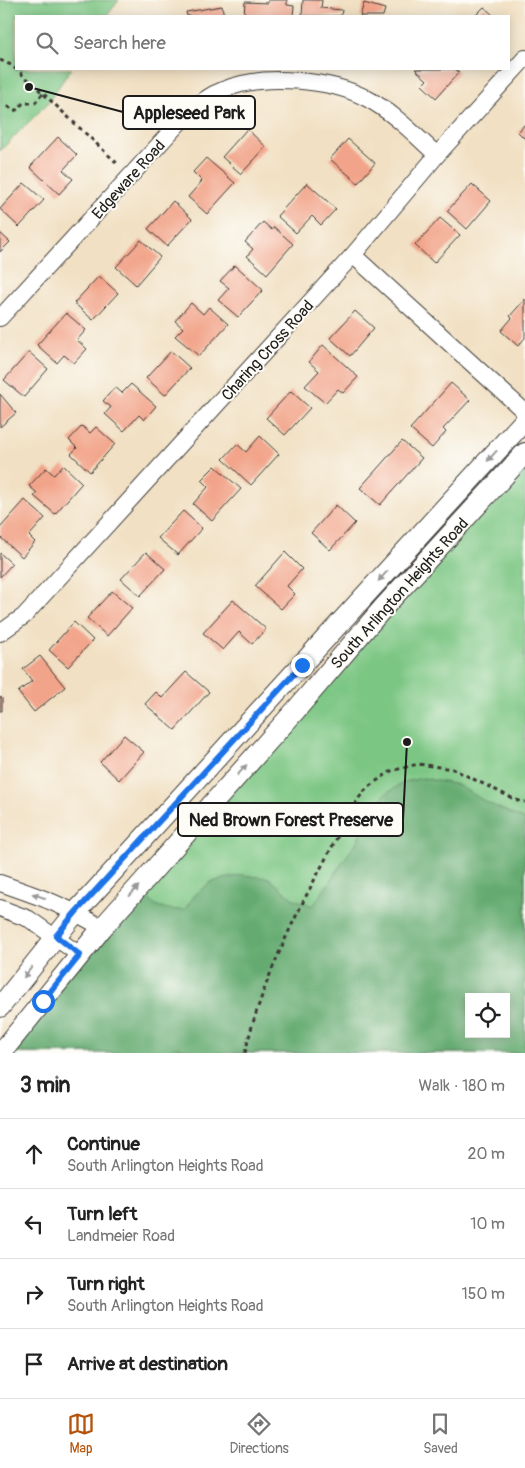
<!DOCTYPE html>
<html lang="en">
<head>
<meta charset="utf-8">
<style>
	:root { --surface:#fff; --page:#f6f6f6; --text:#222; --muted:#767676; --line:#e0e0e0; --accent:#b45309 }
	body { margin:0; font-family:Pangolin,sans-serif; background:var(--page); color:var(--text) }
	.controls { position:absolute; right:15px; bottom:15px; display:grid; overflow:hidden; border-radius:0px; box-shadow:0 2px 12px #0003 }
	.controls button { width:45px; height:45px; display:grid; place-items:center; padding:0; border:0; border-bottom:1px solid var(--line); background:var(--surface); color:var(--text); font:25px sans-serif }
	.stop { position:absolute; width:15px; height:15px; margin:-11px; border:4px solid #1a73e8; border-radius:50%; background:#fff }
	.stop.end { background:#1a73e8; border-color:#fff; box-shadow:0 1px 5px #0008 }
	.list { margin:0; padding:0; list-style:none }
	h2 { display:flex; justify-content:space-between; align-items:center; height:65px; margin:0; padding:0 20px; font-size:21px }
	h2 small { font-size:16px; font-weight:400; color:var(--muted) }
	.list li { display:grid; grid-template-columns:32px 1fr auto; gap:15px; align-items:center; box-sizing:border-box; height:70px; padding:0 20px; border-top:1px solid var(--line) }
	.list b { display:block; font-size:19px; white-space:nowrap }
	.list p { margin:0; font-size:16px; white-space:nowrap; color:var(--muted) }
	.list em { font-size:16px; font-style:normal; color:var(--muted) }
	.icon { flex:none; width:28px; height:28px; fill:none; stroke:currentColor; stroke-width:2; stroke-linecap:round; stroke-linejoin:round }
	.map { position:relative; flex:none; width:525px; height:1053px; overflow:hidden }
	.search { position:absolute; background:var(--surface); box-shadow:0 2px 12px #0003; left:15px; right:15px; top:15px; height:55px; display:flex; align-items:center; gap:12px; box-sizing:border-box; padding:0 18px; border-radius:0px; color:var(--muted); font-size:19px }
	.sheet { height:345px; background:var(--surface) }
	nav { display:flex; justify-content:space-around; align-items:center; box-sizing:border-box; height:70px; border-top:1px solid var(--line); background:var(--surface); font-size:14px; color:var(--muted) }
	nav a { display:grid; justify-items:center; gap:2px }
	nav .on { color:var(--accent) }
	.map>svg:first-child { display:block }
	.green { fill:#7cc683; stroke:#4c7150; fill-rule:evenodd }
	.forest { fill:#65ab71; stroke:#406446; fill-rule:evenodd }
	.building { fill:#f2a48a }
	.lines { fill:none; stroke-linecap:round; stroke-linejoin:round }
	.minor-casing { stroke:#3c3935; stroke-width:18 }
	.major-casing { stroke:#3c3935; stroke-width:22 }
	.path { stroke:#3c3935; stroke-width:3; stroke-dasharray:4 4; stroke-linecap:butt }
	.minor { stroke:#fff; stroke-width:16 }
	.major { stroke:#fff; stroke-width:20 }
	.oneway { fill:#999 }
	.route { stroke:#1a73e8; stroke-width:6 }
	.labels { text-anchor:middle; stroke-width:4; stroke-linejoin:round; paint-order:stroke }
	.street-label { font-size:16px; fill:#1c1c1c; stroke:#fdfcf7 }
	.leader { fill:none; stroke:#1c1c1c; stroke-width:2 }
	.callout-dot { fill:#1c1c1c; stroke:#fdfcf7; stroke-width:2 }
	.callout { fill:#fdfcf7; stroke:#1c1c1c; stroke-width:2 }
	.callout-label { font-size:18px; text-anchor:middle; font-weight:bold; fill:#1c1c1c }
</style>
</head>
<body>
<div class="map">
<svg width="525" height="1053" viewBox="0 0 525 1053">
	<rect width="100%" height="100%" fill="#fdfcf7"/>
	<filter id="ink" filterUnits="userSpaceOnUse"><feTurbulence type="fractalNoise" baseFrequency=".02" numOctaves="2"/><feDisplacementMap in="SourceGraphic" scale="10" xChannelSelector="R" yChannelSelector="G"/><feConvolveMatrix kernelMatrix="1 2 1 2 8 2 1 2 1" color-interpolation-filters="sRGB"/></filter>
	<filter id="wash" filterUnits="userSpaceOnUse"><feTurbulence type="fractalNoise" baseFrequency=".0096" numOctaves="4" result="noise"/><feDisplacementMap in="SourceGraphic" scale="20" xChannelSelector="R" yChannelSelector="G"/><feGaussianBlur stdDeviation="1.12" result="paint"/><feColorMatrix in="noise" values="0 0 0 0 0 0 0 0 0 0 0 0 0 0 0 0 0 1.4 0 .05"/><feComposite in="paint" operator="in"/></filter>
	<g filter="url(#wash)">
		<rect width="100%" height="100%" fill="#f1e0c3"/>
		<path class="green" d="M0 0H119L107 16H16V69H71L46 105 0 151Z
			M525 453V1053H21L147 899 137 888ZM469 997H506V1034H469Z"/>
		<path class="forest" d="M423 778 458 785 486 802 525 820V1053H193L191 1050 174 1047 166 1053H1L137 888C154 906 160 910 184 910L195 895 211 882 242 875 269 878 292 898 313 906 357 841 370 813 384 795 404 782ZM469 997H506V1034H469Z"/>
		<g id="blocks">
			<path class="building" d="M268 0H287V5L294 6 293 16H244L245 2 268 3Z
				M303 0H322L321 8 342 10 341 16H302Z
				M364 3 385 9 383 16H360Z
				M222 6 224 16H187L186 12Z
				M484 7 494 16H475Z
				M415 69H455L459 72 436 98 422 85 427 80Z
				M525 124V139L518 132Z
				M247 129 266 147 241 174 222 157Z
				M58 137 77 155 63 170 73 179 59 194 30 167Z
				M348 139 375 163 358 183 330 159Z
				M206 158 235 183 207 214 188 197 202 181 193 172Z
				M24 183 44 200 19 227 0 209Z
				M307 183 336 209 321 225 312 216 296 233 277 216Z
				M472 184 491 201 467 229 447 211Z
				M173 201 192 219 167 246 148 229Z
				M440 218 460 235 434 263 415 245Z
				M263 222 272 230 274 227 293 244 267 274 247 256 253 249 245 242Z
				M0 233 10 242 0 252Z
				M141 240 160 257 136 285 116 267Z
				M235 265 263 290 238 317 218 300 229 288 220 281Z
				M99 276 118 293 93 320 74 303Z
				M525 299V338L518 346 501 331 512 318 510 316Z
				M191 303 203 314 209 307 228 324 199 356 175 336 183 328 175 321Z
				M355 311 374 328 350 356 330 338Z
				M66 313 86 330 77 340 87 349 74 363 64 355 57 363 37 345Z
				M323 345 358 377 343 393 338 389 325 403 305 386 319 371 309 362Z
				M171 351 190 368 165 395 146 378Z
				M29 352 48 369 24 397 4 380Z
				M451 383 470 400 443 429 446 432 432 448 410 429Z
				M131 384 156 406 144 420 139 415 124 431 105 414 111 407 103 401 115 387 122 393Z
				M291 391 310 408 285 435 266 418Z
				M0 394 16 413 0 427Z
				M82 426 90 433 96 427 115 444 90 472 71 454 77 448 69 440Z
				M260 436 279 454 251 485 223 459 237 444 246 452Z
				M402 441 422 458 380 505 360 488Z
				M63 465 82 483 55 514 34 496 37 493 29 486 46 468 54 475Z
				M215 466 241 489 212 521 193 504 208 487 201 480Z
				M25 500 45 518 29 536 35 542 22 557 0 537V528Z
				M336 505 355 523 330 550 311 533Z
				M183 511 202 528 178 555 158 538Z
				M146 552 165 569 140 596 121 579Z
				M285 552 302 569 287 586 295 594 281 609 255 586Z
				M0 553 12 564 0 577Z
				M112 591 132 608 107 636 87 618Z
				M233 600 266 629 252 644 239 632 223 650 203 633Z
				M74 622 93 640 68 667 49 650Z
				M40 656 65 687 34 712 18 692 32 681 23 669Z
				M186 672 209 692 175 730 145 704 156 692 162 698Z
				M0 697 2 698V711H0Z
				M124 735 144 752 119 780 100 762Z"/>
		</g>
	</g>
	<g filter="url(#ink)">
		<use href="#blocks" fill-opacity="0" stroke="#3c3935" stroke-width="1"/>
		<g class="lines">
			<defs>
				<path id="minor" d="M353 255 525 412
					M0 318 188 113C199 104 209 95 223 90 262 73 331 79 368 99 394 113 415 135 437 155
					M0 633 24 616 353 255 437 155 525 58
					M0 883C38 896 67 906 102 928
					M0 908 29 919 80 955"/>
				<path id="major" d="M0 1007 76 912 525 420
					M1 1053 102 928 295 711 383 608 525 453"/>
			</defs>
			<use href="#minor" class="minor-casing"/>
			<use href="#major" class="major-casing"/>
			<path class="path" d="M0 60 11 65 30 81 119 165
				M8 106 14 111 18 109 23 103H35L43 93
				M245 1053C266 962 314 881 358 799L368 787 391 771 418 764 453 769 516 800 525 802"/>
			<use href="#minor" class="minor"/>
			<use href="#major" class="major"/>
		</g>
		<defs><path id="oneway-solid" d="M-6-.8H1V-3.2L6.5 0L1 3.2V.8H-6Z" transform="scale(1.25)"/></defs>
		<g class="oneway">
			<use href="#oneway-solid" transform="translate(492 456) rotate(132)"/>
			<use href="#oneway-solid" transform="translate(383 576) rotate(132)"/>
			<use href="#oneway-solid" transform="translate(242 770) rotate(-48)"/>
			<use href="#oneway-solid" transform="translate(134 891) rotate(-48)"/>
			<use href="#oneway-solid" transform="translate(39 896) rotate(-161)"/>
			<use href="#oneway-solid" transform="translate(28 972) rotate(128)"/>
		</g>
	</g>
	<g class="lines" filter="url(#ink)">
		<path class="route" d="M43 1001 80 955 56 936 76 912 302 665"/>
	</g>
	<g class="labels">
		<g class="street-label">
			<text transform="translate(128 179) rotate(-48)" y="6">Edgeware Road</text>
			<text transform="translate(267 350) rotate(-48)" y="6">Charing Cross Road</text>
			<text transform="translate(399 593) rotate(-48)" y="6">South Arlington Heights Road</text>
		</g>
	</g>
	<path class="leader" d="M29 87L123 112M407 742L403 820"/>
	<g class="callout-dot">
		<circle cx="29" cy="87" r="5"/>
		<circle cx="407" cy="742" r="5"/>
	</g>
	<g class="callout">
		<rect x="123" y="96" width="132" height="33" rx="5"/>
		<rect x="178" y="803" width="225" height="33" rx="5"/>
	</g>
	<g class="callout-label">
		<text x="189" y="119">Appleseed Park</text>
		<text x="291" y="826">Ned Brown Forest Preserve</text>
	</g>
</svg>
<div class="controls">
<button><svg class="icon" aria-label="locate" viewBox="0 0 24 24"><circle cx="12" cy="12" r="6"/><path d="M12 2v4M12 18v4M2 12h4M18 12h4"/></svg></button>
</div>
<div class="stop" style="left:43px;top:1001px"></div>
<div class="stop end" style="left:302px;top:665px"></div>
<div class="search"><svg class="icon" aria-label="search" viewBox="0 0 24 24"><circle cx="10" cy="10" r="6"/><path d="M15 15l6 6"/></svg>Search here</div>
</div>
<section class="sheet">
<h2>3 min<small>Walk · 180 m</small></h2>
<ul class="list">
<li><svg class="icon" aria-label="ahead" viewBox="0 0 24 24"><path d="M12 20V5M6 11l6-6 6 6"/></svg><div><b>Continue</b><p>South Arlington Heights Road</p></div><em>20 m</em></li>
<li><svg class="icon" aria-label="left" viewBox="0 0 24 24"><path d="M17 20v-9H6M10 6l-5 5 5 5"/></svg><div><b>Turn left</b><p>Landmeier Road</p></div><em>10 m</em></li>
<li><svg class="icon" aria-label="right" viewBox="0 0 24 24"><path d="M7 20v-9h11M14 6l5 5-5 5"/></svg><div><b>Turn right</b><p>South Arlington Heights Road</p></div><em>150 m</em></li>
<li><svg class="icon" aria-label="arrive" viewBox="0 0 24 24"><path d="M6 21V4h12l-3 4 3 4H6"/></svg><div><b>Arrive at destination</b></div></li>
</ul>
</section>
<nav>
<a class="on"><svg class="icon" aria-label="map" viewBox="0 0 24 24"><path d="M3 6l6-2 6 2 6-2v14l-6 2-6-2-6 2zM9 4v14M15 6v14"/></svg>Map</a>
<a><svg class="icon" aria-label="directions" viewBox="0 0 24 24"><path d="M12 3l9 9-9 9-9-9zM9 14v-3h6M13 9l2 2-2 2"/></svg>Directions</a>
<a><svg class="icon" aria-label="saved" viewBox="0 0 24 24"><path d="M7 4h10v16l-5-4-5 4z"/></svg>Saved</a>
</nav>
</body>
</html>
